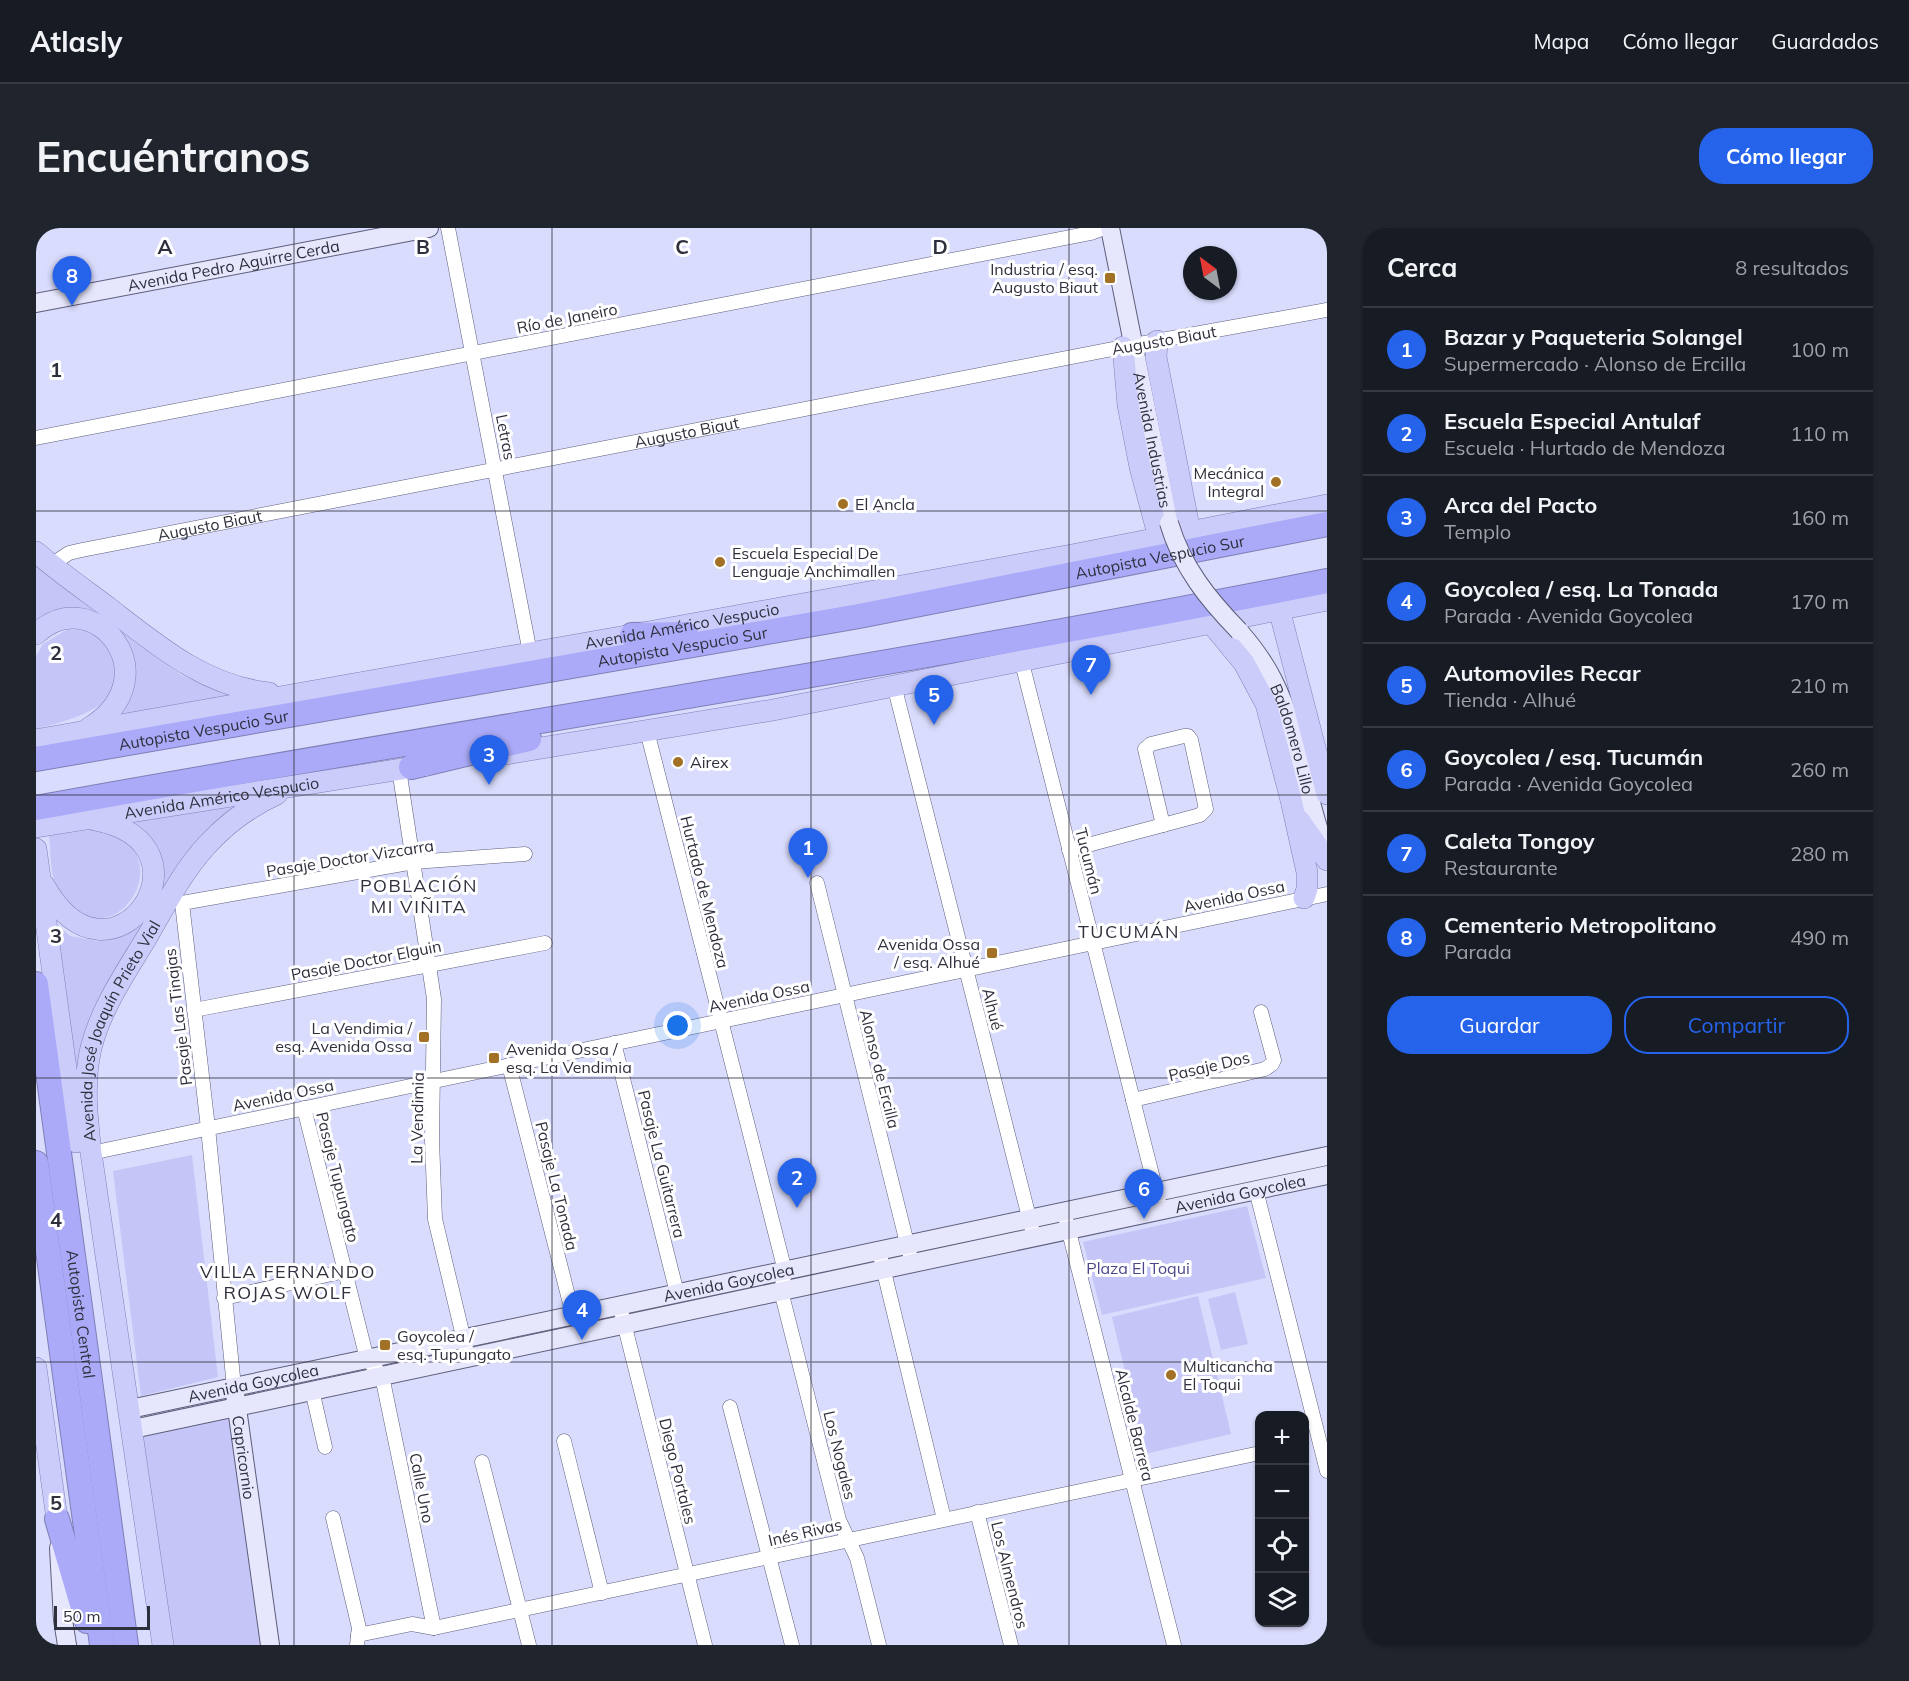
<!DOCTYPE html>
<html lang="es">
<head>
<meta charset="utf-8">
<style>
	:root { --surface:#171b24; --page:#20242c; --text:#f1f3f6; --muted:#9ea1a6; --line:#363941; --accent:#2563eb }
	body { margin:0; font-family:Mulish,sans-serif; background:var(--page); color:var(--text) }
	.controls { position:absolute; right:18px; bottom:18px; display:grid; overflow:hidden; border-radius:12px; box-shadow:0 2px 4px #0004 }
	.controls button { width:54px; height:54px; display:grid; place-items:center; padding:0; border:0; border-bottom:2px solid var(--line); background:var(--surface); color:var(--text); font:30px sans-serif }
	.compass { position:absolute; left:1147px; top:18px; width:54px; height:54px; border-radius:50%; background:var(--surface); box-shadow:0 2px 4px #0004; rotate:328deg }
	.scale { position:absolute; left:18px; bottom:15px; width:96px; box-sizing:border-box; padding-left:6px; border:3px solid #2f303d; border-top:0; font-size:16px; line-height:21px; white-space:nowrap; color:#2f303d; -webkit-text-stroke:4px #fff; paint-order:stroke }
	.you { position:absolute; left:642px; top:798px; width:21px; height:21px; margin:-15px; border:4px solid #fff; border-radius:50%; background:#1a73e8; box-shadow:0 0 0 9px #1a73e833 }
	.badge { display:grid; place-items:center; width:39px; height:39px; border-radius:50%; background:var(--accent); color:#fff; font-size:20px; font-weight:700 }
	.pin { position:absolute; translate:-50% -50px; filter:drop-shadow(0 2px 3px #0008) }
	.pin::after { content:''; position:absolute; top:32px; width:21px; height:18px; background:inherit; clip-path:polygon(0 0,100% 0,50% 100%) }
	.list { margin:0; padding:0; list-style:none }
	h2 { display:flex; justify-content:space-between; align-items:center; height:78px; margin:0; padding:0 24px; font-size:26px }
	h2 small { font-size:20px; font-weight:400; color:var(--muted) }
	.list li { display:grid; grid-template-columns:39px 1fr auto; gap:18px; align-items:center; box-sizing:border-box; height:84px; padding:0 24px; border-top:2px solid var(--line) }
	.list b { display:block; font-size:22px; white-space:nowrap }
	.list p { margin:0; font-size:20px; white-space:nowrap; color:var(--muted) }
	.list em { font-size:20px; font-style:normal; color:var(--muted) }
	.actions { display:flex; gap:12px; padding:18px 24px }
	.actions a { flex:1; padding:14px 0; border:2px solid var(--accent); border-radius:24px; text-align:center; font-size:21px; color:var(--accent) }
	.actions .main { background:var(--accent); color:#fff }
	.icon { flex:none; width:33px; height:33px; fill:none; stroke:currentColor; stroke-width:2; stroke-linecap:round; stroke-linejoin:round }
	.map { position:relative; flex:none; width:1291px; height:1417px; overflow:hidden; border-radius:24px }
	header { display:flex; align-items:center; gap:36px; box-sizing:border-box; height:84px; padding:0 30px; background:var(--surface); border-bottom:2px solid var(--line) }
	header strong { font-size:28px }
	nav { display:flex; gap:33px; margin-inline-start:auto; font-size:21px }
	.intro { display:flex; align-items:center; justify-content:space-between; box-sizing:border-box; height:144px; padding:0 36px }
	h1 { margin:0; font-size:42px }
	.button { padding:15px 27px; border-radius:24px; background:var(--accent); color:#fff; font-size:21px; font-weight:700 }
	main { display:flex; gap:36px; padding:0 36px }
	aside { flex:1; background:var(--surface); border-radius:24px; box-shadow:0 2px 4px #0004 }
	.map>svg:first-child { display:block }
	.green { fill:#c5c6f7 }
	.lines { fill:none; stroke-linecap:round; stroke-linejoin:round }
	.street-casing { stroke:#5d5e7b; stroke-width:15 }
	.secondary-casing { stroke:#5d5e7b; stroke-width:20 }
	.primary-casing { stroke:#7f7fb7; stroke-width:22 }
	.highway-casing { stroke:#7f7fb7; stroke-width:26 }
	.street { stroke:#fff; stroke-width:14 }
	.secondary { stroke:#e6e6fd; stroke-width:18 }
	.primary { stroke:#ccccfb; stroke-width:21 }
	.highway { stroke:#aaaaf8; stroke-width:24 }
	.secondary-bridge-casing { stroke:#5d5e7b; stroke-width:20; stroke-linecap:butt }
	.secondary-bridge { stroke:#e6e6fd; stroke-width:18 }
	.grid { fill:none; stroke:#2f303d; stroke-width:1.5; stroke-opacity:0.55 }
	.poi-dot { fill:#a27126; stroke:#fff; stroke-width:2 }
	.labels { text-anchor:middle; stroke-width:6; stroke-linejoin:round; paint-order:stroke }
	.street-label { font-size:16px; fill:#2f303d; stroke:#fff }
	.poi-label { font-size:16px; fill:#2f303d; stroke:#fff; text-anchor:start }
	.park-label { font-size:16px; fill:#4a4789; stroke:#fff }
	.neighbourhood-label { font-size:18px; letter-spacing:1.5px; fill:#2f303d; stroke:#fff }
	.grid-label { font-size:20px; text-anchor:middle; font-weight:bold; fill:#2f303d; stroke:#fff; stroke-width:6; stroke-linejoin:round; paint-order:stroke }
</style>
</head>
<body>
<header>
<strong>Atlasly</strong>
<nav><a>Mapa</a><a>Cómo llegar</a><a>Guardados</a></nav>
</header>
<div class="intro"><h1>Encuéntranos</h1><a class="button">Cómo llegar</a></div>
<main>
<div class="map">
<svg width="1291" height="1417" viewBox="0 0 1291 1417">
	<rect width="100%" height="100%" fill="#dadcfd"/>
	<path class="green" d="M0 335 145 447 196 468 84 487 94 472 97 460 64 392 0 397Z
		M32 401C64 403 65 410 82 434 80 443 80 454 76 463 67 485 21 495 0 501V428L7 416Z
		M208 574 175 600 48 834 32 837 13 690 34 708 61 713 88 704 127 654 88 594Z
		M59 601C65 602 75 603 81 606 140 641 73 728 31 673 27 668 22 663 20 658 14 643 15 624 13 608Z
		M156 927 182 1149 105 1168 77 943Z
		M1211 978 1230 1050 1066 1087 1047 1014Z
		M1199 1064 1212 1116 1185 1122 1172 1071Z
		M1162 1068 1195 1206 1109 1226 1076 1089Z
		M191 1187 197 1194 227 1417H138L106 1214 109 1203Z"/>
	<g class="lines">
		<defs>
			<g id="street">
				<path d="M412 0 494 425"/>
				<path d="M1098 117 1291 82"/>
				<path d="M0 210 1055 5 1068 0"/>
				<path id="s1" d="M15 337 33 325 46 322 1087 119"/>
				<path d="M985 431 1125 982"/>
				<path d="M858 457 998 1009"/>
				<path d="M611 503 749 1043 745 1063 803 1292 821 1330 843 1417"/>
				<path d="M1148 508H1152L1155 512 1170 581 1164 587 1127 597 1109 521 1115 516Z"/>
				<path d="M363 541 398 771 396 912 399 991 432 1129"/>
				<path d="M1033 622 1127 597"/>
				<path d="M781 655 876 1035"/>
				<path d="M158 782 509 715"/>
				<path d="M578 815 641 1065"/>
				<path d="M473 837 537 1087"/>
				<path d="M1097 872 1229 841 1236 836 1238 832 1225 784"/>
				<path d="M268 880 331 1131 346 1148 398 1400"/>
				<path d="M55 925 1291 666"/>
				<path d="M1220 962 1291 1243"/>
				<path d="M1028 984 1138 1417"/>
				<path d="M843 1023 908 1291"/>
				<path d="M188 1070 309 1043"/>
				<path d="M586 1087 669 1417"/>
				<path d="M198 1159 172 900 146 675 378 634 489 626"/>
				<path d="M276 1162 289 1219"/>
				<path d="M694 1179 756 1417"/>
				<path d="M528 1213 566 1365"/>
				<path d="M446 1234 493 1417"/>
				<path d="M941 1284 975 1417"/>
				<path d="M297 1290 323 1400 321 1417"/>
				<path d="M322 1407 376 1396 398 1400 1224 1225"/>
			</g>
			<g id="secondary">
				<path id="s2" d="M1074 0 1133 295"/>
				<path id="s3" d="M0 75 393 0"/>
				<path id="s4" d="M1203 403C1216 418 1228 434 1237 452 1264 506 1269 568 1290 624"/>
				<path id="s5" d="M199 1166 234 1417"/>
				<path id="s6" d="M94 1181 1291 928"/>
				<path id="s7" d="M97 1201 1291 947"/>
				<path d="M23 1320 27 1392 31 1417"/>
			</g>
			<g id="primary">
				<path d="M1121 113 1120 129 1154 304"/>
				<path d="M1087 119 1092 177 1104 239 1123 310"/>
				<path d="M0 324C23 344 49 362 73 380 122 418 169 458 233 465"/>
				<path d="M1243 381 1291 566"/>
				<path d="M1175 395 1208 435 1230 476 1255 572 1271 644V661L1268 670"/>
				<path d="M0 406C58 352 136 449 53 500"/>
				<path id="s8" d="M0 512 596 407 1036 327 1291 277"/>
				<path d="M469 526 737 482 1291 372"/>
				<path d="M1263 592 1291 632"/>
				<path id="s9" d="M0 599 391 537"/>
				<path d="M0 621 40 914"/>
				<path d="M8 657C75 778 187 616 59 592"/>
				<path d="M0 1140 21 1291"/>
				<path id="s10" d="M127 1417 55 925C51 890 47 854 55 820 65 780 90 744 111 709 129 678 146 644 171 617 190 596 215 578 241 566"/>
			</g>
			<g id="highway">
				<path d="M596 407 650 406"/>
				<path id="s11" d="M0 531 823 388 1291 296"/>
				<path d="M375 539 493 511"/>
				<path d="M0 580C430 502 862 438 1291 353"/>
				<path id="s12" d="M0 756 90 1417"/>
				<path d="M0 935 66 1417"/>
				<path d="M21 1291 51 1393"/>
			</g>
		</defs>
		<use href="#street" class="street-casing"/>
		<use href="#secondary" class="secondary-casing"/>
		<use href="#primary" class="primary-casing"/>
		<use href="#highway" class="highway-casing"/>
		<use href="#street" class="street"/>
		<use href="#secondary" class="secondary"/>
		<use href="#primary" class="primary"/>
		<use href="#highway" class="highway"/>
		<defs>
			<path id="secondary-bridge" d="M1133 295C1146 339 1172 371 1203 403"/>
		</defs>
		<use href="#secondary-bridge" class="secondary-bridge-casing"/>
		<use href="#secondary-bridge" class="secondary-bridge"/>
	</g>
	<path class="grid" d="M258 0V1417M516 0V1417M775 0V1417M1033 0V1417M0 283H1291M0 567H1291M0 850H1291M0 1134H1291"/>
	<g class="poi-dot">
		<rect x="1068" y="44" width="12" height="12" rx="3"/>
		<circle cx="1240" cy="254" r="6"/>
		<circle cx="807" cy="276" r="6"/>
		<circle cx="684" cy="334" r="6"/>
		<circle cx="642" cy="534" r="6"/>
		<rect x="950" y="719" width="12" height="12" rx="3"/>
		<rect x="382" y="803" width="12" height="12" rx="3"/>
		<rect x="452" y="824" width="12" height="12" rx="3"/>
		<rect x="343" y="1111" width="12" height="12" rx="3"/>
		<circle cx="1135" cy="1147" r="6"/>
	</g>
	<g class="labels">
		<g class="street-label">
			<text dy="6" stroke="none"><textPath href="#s3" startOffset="201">Avenida Pedro Aguirre Cerda</textPath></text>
			<text transform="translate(531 90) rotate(-11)" y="6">Río de Janeiro</text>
			<text transform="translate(1128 112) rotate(-10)" y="6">Augusto Biaut</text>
			<text dy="6" stroke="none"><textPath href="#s1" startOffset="651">Augusto Biaut</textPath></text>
			<text transform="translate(470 209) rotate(79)" y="6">Letras</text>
			<text dy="6" stroke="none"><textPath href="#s2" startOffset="216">Avenida Industrias</textPath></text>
			<text dy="6" stroke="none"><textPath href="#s1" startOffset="165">Augusto Biaut</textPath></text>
			<text dy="6" stroke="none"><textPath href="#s11" startOffset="1142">Autopista Vespucio Sur</textPath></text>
			<text dy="6" stroke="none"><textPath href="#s8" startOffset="656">Avenida Américo Vespucio</textPath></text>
			<text dy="6" stroke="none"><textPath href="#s11" startOffset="656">Autopista Vespucio Sur</textPath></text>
			<text dy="6" stroke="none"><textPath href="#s11" startOffset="170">Autopista Vespucio Sur</textPath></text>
			<text dy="6" stroke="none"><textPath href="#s4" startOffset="122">Baldomero Lillo</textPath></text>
			<text dy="6" stroke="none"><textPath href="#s9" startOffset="188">Avenida Américo Vespucio</textPath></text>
			<text transform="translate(314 630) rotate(-9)" y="6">Pasaje Doctor Vizcarra</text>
			<text transform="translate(1053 633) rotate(76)" y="6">Tucumán</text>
			<text transform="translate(669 664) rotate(76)" y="6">Hurtado de Mendoza</text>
			<text transform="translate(1198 668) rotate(-12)" y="6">Avenida Ossa</text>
			<text transform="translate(330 732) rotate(-11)" y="6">Pasaje Doctor Elguin</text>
			<text transform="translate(723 768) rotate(-12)" y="6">Avenida Ossa</text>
			<text transform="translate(957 781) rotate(76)" y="6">Alhué</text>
			<text transform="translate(142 789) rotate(-97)" y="6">Pasaje Las Tinajas</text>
			<text dy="6" stroke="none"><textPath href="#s10" startOffset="627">Avenida José Joaquín Prieto Vial</textPath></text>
			<text transform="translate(1173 838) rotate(-13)" y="6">Pasaje Dos</text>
			<text transform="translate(844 841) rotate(76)" y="6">Alonso de Ercilla</text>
			<text transform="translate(247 867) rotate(-12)" y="6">Avenida Ossa</text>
			<text transform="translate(381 890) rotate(-89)" y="6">La Vendimia</text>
			<text transform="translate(626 936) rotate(76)" y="6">Pasaje La Guitarrera</text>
			<text transform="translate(302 949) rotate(76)" y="6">Pasaje Tupungato</text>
			<text transform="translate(521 958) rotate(76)" y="6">Pasaje La Tonada</text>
			<text dy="6" stroke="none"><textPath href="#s7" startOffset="1132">Avenida Goycolea</textPath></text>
			<text dy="6" stroke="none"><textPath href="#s6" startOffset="612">Avenida Goycolea</textPath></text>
			<text dy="6" stroke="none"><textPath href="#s12" startOffset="333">Autopista Central</textPath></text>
			<text dy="6" stroke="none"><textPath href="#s6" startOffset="126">Avenida Goycolea</textPath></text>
			<text transform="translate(1099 1197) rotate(76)" y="6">Alcalde Barrera</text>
			<text transform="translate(804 1227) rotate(76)" y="6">Los Nogales</text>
			<text dy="6" stroke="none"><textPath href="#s5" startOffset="64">Capricornio</textPath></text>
			<text transform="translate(642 1243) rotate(76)" y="6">Diego Portales</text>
			<text transform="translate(386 1260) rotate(79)" y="6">Calle Uno</text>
			<text transform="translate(769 1304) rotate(-13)" y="6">Inés Rivas</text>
			<text transform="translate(974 1347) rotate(76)" y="6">Los Almendros</text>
		</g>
		<g class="poi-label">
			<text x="1062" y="47" text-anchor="end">Industria / esq.<tspan x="1062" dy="18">Augusto Biaut</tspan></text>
			<text x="1228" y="251" text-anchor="end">Mecánica<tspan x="1228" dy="18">Integral</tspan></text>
			<text x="819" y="282">El Ancla</text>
			<text x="696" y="331">Escuela Especial De<tspan x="696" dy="18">Lenguaje Anchimallen</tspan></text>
			<text x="654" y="540">Airex</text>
			<text x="944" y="722" text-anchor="end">Avenida Ossa<tspan x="944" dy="18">/ esq. Alhué</tspan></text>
			<text x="376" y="806" text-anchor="end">La Vendimia /<tspan x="376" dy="18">esq. Avenida Ossa</tspan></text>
			<text x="470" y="827">Avenida Ossa /<tspan x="470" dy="18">esq. La Vendimia</tspan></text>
			<text x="361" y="1114">Goycolea /<tspan x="361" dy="18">esq. Tupungato</tspan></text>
			<text x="1147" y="1144">Multicancha<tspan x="1147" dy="18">El Toqui</tspan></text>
		</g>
		<g class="park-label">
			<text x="1102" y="1046">Plaza El Toqui</text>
		</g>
		<g class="neighbourhood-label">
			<text x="383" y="664">POBLACIÓN<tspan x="383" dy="21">MI VIÑITA</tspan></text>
			<text x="1093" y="710">TUCUMÁN</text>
			<text x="252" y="1050">VILLA FERNANDO<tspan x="252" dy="21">ROJAS WOLF</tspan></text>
		</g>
	</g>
	<g class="grid-label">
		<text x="129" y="26">A</text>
		<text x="387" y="26">B</text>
		<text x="646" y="26">C</text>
		<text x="904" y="26">D</text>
		<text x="20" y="149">1</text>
		<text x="20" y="432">2</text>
		<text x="20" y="715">3</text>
		<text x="20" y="999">4</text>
		<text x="20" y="1282">5</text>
	</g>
</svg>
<div class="controls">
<button>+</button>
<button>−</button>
<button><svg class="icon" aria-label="locate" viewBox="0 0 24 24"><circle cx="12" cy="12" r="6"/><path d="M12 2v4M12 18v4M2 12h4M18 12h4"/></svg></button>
<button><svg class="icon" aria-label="layers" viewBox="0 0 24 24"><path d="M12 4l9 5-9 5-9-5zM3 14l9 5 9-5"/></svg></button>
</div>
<svg class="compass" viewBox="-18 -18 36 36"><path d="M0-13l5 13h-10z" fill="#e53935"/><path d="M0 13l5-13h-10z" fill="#9ea1a6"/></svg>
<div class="scale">50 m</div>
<div class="you"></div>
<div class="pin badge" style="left:772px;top:650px">1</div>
<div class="pin badge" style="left:761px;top:980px">2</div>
<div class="pin badge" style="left:453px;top:557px">3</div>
<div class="pin badge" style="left:546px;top:1112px">4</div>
<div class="pin badge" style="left:898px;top:497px">5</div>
<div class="pin badge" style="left:1108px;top:991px">6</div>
<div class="pin badge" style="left:1055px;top:467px">7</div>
<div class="pin badge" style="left:36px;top:78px">8</div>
</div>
<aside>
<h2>Cerca<small>8 resultados</small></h2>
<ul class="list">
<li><span class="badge">1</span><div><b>Bazar y Paqueteria Solangel</b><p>Supermercado · Alonso de Ercilla</p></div><em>100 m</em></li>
<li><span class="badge">2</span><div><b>Escuela Especial Antulaf</b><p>Escuela · Hurtado de Mendoza</p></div><em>110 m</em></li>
<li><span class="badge">3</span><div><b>Arca del Pacto</b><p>Templo</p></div><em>160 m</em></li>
<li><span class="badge">4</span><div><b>Goycolea / esq. La Tonada</b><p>Parada · Avenida Goycolea</p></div><em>170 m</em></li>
<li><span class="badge">5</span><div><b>Automoviles Recar</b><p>Tienda · Alhué</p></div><em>210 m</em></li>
<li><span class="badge">6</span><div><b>Goycolea / esq. Tucumán</b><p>Parada · Avenida Goycolea</p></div><em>260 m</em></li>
<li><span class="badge">7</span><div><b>Caleta Tongoy</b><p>Restaurante</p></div><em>280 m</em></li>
<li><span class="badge">8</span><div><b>Cementerio Metropolitano</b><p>Parada</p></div><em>490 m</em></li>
</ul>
<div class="actions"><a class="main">Guardar</a><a>Compartir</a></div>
</aside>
</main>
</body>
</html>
